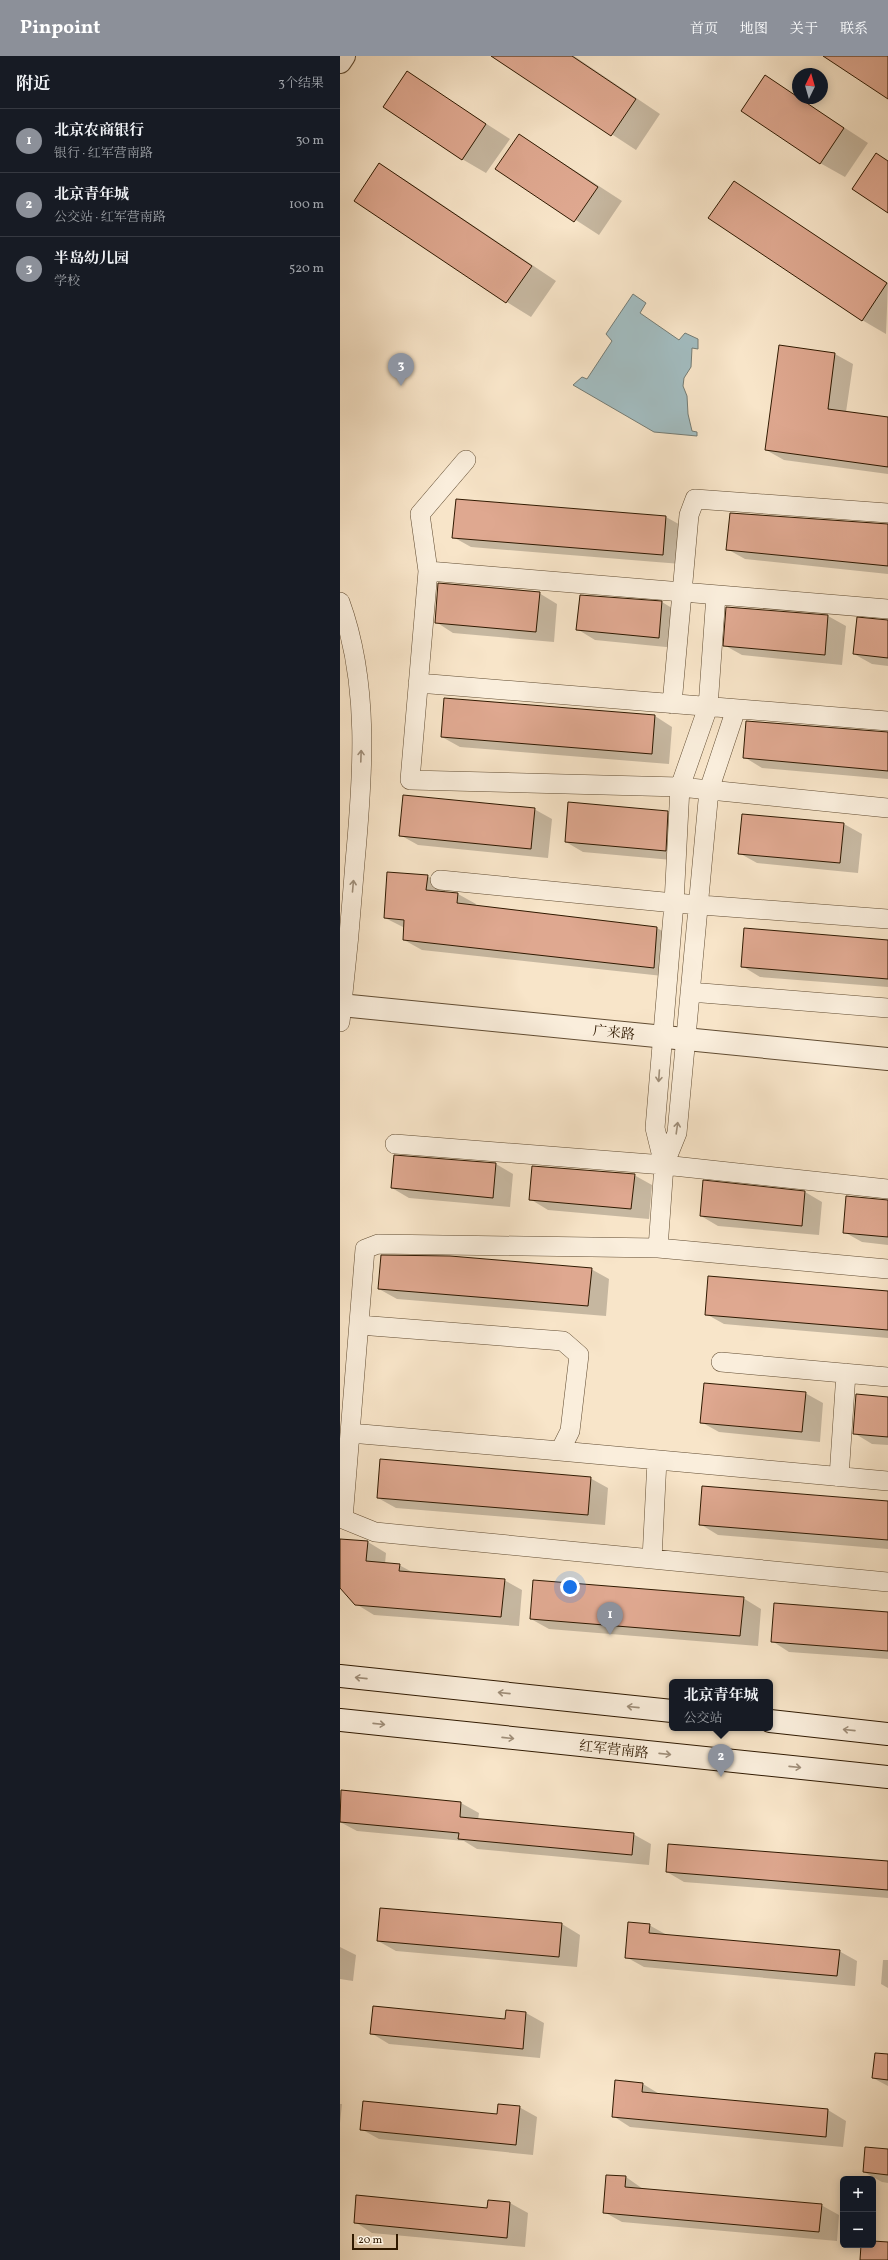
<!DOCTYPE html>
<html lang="zh">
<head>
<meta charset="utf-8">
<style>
	:root { --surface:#171b24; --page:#20242c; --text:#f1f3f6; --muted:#9ea1a6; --line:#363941; --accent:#8c9099 }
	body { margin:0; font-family:Vollkorn,"Noto Serif SC",serif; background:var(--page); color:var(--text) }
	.controls { position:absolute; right:12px; bottom:12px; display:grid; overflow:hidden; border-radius:6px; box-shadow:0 2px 10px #0003 }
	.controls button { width:36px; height:36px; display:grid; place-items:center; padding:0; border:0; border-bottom:1px solid var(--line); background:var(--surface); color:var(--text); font:20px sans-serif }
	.compass { position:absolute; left:452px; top:12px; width:36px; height:36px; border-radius:50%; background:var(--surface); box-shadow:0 2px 10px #0003; rotate:5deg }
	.scale { position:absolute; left:12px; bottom:10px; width:46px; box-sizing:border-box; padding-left:4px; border:2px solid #2f1900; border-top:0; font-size:11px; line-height:14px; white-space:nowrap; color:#2f1900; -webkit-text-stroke:3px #faeedc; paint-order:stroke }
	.you { position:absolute; left:230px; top:1531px; width:14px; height:14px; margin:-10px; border:3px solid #fff; border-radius:50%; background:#1a73e8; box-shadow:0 0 0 6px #1a73e833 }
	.badge { display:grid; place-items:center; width:26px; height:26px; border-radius:50%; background:var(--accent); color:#fff; font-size:13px; font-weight:700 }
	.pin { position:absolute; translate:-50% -33px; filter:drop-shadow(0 1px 2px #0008) }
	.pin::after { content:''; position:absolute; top:21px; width:14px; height:12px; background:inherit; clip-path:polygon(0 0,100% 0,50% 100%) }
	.popup { position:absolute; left:329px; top:1623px; width:104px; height:52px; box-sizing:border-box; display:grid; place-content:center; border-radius:6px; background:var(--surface); filter:drop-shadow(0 1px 3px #0005); font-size:13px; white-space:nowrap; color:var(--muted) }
	.popup b { font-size:15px; color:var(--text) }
	.popup::after { content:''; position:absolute; left:50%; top:100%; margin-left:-8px; border:8px solid transparent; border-top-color:var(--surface) }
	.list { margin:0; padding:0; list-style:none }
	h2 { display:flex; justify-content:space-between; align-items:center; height:52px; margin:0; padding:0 16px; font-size:17px }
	h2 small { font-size:13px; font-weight:400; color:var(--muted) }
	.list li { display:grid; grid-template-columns:26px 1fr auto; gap:12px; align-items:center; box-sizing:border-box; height:64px; padding:0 16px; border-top:1px solid var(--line) }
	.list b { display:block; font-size:15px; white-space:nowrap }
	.list p { margin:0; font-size:13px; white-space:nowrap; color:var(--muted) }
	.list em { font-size:13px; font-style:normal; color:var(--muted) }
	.map { position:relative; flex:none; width:548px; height:2204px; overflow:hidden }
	header { display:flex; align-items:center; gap:24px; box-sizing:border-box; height:56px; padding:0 20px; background:var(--accent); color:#fff }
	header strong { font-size:19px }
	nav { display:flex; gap:22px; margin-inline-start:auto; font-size:14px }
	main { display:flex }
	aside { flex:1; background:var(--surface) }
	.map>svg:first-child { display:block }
	.water { fill:#a2bcc0; stroke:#747b73 }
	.shadow { fill:#0003 }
	.building { fill:#dfa890; stroke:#2f1900 }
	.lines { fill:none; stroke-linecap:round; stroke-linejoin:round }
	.minor-casing { stroke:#614c32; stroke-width:20 }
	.tertiary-casing { stroke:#614c32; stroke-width:24 }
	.secondary-casing { stroke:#2f1900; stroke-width:24 }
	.minor { stroke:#faeedc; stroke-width:19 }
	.tertiary { stroke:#faeedc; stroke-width:22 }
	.secondary { stroke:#faeedc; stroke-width:22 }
	.oneway { stroke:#9f8e79 }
	.labels { text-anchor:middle; stroke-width:3; stroke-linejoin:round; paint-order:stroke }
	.street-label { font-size:14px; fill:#2f1900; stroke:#faeedc }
</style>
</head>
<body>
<header>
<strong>Pinpoint</strong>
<nav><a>首页</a><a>地图</a><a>关于</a><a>联系</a></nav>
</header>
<main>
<aside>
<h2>附近<small>3个结果</small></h2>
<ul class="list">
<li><span class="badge">1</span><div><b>北京农商银行</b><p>银行 · 红军营南路</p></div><em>30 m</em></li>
<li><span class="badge">2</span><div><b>北京青年城</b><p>公交站 · 红军营南路</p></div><em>100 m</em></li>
<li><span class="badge">3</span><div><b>半岛幼儿园</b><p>学校</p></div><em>520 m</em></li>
</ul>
</aside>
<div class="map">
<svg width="548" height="2204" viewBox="0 0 548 2204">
	<rect width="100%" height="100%" fill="#f8e5c9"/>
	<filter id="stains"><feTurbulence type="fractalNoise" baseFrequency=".005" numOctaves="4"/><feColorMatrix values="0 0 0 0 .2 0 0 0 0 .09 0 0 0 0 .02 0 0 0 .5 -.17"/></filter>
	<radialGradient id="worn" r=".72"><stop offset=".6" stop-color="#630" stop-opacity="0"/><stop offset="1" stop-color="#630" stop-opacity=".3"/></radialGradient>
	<path class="water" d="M293 238 306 247 300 257 339 284 345 277 358 283V293L352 292 351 311 344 322 343 330 347 340 348 358 352 375 357 376V380L314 376 233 329 242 321 247 323 272 285 266 278Z"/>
	<path class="shadow" d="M152 0H234L320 58 296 94Z
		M67 17 170 83 146 117 122 103Z
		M425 20 528 87 505 121 480 107Z
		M180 79 282 145 259 179 157 113Z
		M39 109 64 123 216 225 191 261 167 246 15 144Z
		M394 126 548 227 546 278 522 264Z
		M495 298 513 308 506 356 548 362V418L444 404 426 394Z
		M326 461 344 471 341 508 131 491 113 481Z
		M548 470V518L405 503 387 493Z
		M199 537 217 548 214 586 113 577 96 566Z
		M241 540 322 546 340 557 336 592 255 584 237 573Z
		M387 552 488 560 506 570 502 609 402 599 384 589Z
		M548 565V610L532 608 514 598Z
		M315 660 332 671 329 708 120 691 102 681Z
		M548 677V723L422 712 404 701Z
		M194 753 212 763 208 802 78 789 60 779Z
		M327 756 345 766 343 805 243 796 226 786Z
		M504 768 522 778 518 817 417 807 399 797Z
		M87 820 105 830V837L118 838 136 848 135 850 317 872 335 882 332 921 82 894 64 884 65 872 45 862Z
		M548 885V931L420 921 402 910Z
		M156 1108 173 1118 170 1151 69 1142 52 1132Z
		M294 1119 312 1129 309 1163 208 1154 190 1143Z
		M465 1136 482 1146 479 1179 378 1170 361 1160Z
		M548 1145V1189L522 1186 504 1176Z
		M251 1213 269 1223 266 1260 57 1243 39 1233Z
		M548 1236V1282L384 1268 366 1258Z
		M465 1337 483 1347 480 1386 379 1376 361 1366Z
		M548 1342V1389L532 1388 514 1377Z
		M250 1422 268 1432 265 1469 56 1452 38 1442Z
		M548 1446V1493L378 1479 360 1468Z
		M0 1484 28 1486 46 1497 45 1508 59 1509 74 1517 164 1524 182 1534 179 1570 34 1559 16 1548 0 1530Z
		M403 1542 421 1553 418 1590 209 1573 191 1563Z
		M548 1557V1603L449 1596 432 1585Z
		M2 1735 121 1747 139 1757 138 1764 293 1778 311 1788 309 1809 137 1793 124 1785 17 1775 0 1766Z
		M548 1806V1842L344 1826 327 1816Z
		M41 1853 222 1868 240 1879 237 1911 56 1895 38 1885Z
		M309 1869 327 1879 499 1895 517 1905 515 1930 304 1911 286 1901Z
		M0 1891 16 1899 13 1925 0 1923Z
		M543 1904H548V1932L541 1928Z
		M166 1955 186 1957 204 1967 200 2002 49 1988 31 1977 166 1964Z
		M548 1999V2030L533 2022Z
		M303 2028 321 2039 488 2054 506 2065 503 2091 290 2071 273 2060Z
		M0 2048H2L0 2067Z
		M179 2051 197 2061 193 2099 39 2083 21 2073 158 2059Z
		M548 2094V2127L542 2126 524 2116Z
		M286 2121 303 2133 481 2149 499 2159 497 2185 282 2166 264 2156Z
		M170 2147 188 2157 185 2191 32 2177 15 2166 148 2153Z"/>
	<path class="building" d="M151 0H232L296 43 271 80Z
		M483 0H548V43Z
		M67 15 146 68 122 104 43 51Z
		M425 19 504 72 480 108 401 55Z
		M179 78 258 131 234 166 155 113Z
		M536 97 548 105V157L512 133Z
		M39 107 192 210 166 247 14 145Z
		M394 125 547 227 522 265 368 162Z
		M439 289 495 297 488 353 548 361V411L425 394Z
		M116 443 326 460 323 499 112 482Z
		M390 457 548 468V510L386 494Z
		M98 527 200 536 196 576 95 567Z
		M240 539 322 545 319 582 236 574Z
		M386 551 488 559 485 599 383 590Z
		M517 561 548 564V602L513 598Z
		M104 642 315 659 312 698 101 681Z
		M406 665 548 676V715L403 702Z
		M63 739 195 752 191 793 59 780Z
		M228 746 328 755 326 795 225 786Z
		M402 758 504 767 500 807 398 798Z
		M47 816 88 819 86 834 118 837 117 847 317 871 314 912 63 884 64 864 44 862Z
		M404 872 548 884V923L401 911Z
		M54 1099 156 1107 153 1142 51 1132Z
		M192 1110 295 1118 291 1153 189 1144Z
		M363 1124 465 1135 462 1170 360 1160Z
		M506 1140 548 1144V1181L503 1177Z
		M41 1199 110 1200 252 1212 248 1250 38 1233Z
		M368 1220 548 1235V1274L365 1259Z
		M364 1327 466 1336 462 1376 360 1367Z
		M516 1338 548 1341V1381L513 1378Z
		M40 1403 251 1421 248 1459 37 1442Z
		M362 1430 548 1445V1484L359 1469Z
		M0 1483 28 1485 26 1505 60 1508 59 1515 165 1523 161 1561 15 1549 0 1532Z
		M193 1524 404 1541 400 1580 190 1563Z
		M434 1547 548 1556V1595L431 1586Z
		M1 1734 121 1746 120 1761 294 1777 292 1799 118 1783 119 1777 0 1766Z
		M328 1788 548 1805V1834L326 1816Z
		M40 1852 222 1867 219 1901 37 1885Z
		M288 1866 310 1868 309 1877 500 1894 497 1920 285 1902Z
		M33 1950 165 1963 166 1954 186 1956 183 1993 30 1978Z
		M535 1997 548 1998V2024L532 2022Z
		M275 2024 303 2027 302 2036 488 2053 486 2081 272 2061Z
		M23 2045 157 2058 158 2048 180 2050 176 2089 20 2074Z
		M525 2091 548 2093V2119L523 2116Z
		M266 2119 286 2120 285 2131 482 2148 479 2176 263 2157Z
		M16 2139 147 2152 148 2144 170 2146 167 2182 14 2167Z
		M533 2185 548 2186V2204H520L521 2189H533Z"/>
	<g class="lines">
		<defs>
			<path id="minor" d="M126 404 80 458 88 515 70 724 340 731 548 752
				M88 515 548 553
				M0 546C30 628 23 720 15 806 11 860 6 913 0 966
				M78 627 548 665
				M332 648 349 459 355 443 548 457
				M100 824 334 847 548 863
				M350 936 548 952
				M55 1088 324 1109 548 1133
				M324 1109 337 1077 369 734 396 653
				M318 1192 324 1109 315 1072 334 847 340 731 368 651 376 539
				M548 1213 318 1192 38 1188 25 1193 3 1463 35 1476 548 1526
				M381 1306 548 1321
				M10 1377 220 1395 230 1375 239 1299 223 1285 19 1269
				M220 1395 548 1425
				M499 1421 506 1317
				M312 1503 317 1404"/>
			<path id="tertiary" d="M0 6 4 0
				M0 949 548 1003"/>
			<path id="secondary" d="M0 1620 332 1655
				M0 1664 548 1721
				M430 1665 548 1678"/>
		</defs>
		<use href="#minor" class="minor-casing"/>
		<use href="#tertiary" class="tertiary-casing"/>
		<use href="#secondary" class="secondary-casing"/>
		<use href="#minor" class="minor"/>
		<use href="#tertiary" class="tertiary"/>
		<use href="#secondary" class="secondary"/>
	</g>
	<defs><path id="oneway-shaft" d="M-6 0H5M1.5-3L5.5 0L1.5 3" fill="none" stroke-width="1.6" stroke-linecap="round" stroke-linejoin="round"/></defs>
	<g class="oneway">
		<use href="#oneway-shaft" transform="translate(21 700) rotate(-88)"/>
		<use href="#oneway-shaft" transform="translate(13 830) rotate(-85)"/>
		<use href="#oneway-shaft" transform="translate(319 1020) rotate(94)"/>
		<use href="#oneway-shaft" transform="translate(337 1072) rotate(-82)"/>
		<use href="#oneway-shaft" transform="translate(21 1622) rotate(-174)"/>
		<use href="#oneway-shaft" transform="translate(164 1637) rotate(-174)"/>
		<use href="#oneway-shaft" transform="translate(293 1651) rotate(-174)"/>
		<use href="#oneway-shaft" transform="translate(39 1668) rotate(6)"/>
		<use href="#oneway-shaft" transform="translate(509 1674) rotate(-174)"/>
		<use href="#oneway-shaft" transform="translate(168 1682) rotate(6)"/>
		<use href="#oneway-shaft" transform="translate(325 1698) rotate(6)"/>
		<use href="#oneway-shaft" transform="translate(455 1711) rotate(6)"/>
	</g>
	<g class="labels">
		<g class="street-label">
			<text transform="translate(274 976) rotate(6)" y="5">广来路</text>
			<text transform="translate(274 1693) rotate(6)" y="5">红军营南路</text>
		</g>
	</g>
	<rect width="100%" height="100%" filter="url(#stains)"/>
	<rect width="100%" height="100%" fill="url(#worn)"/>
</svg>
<div class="controls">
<button>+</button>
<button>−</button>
</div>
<svg class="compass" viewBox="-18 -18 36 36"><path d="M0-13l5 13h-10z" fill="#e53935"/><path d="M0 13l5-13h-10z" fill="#9ea1a6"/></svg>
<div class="scale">20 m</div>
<div class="you"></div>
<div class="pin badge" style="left:270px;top:1579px">1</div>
<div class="pin badge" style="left:381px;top:1721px">2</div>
<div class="popup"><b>北京青年城</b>公交站</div>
<div class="pin badge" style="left:61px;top:330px">3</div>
</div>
</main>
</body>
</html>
